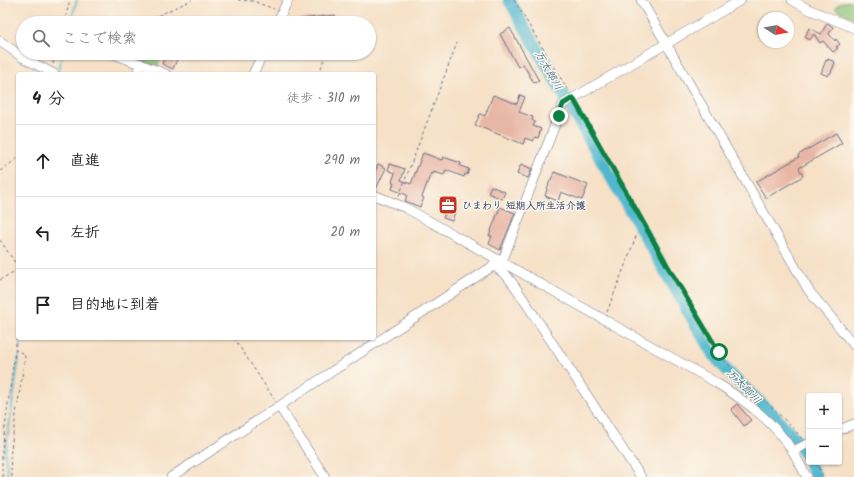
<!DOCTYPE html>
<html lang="ja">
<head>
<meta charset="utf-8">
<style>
	:root { --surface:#fff; --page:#f6f6f6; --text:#202124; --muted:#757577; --line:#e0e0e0 }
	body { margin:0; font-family:Kalam,"Klee One",sans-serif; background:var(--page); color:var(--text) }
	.controls { position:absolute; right:12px; bottom:12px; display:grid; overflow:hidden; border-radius:4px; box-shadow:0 1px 3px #0004 }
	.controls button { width:36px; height:36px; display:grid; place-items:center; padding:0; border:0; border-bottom:1px solid var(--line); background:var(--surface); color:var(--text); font:20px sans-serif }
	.compass { position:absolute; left:758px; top:12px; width:36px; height:36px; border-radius:50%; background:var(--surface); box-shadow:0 1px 3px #0004; rotate:101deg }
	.stop { position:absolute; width:12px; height:12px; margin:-9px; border:3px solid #0b8043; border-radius:50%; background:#fff }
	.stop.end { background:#0b8043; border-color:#fff; box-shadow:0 1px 4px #0008 }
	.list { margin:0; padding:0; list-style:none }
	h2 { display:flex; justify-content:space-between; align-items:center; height:52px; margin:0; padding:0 16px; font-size:17px }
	h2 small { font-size:13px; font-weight:400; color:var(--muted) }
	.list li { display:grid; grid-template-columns:26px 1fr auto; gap:12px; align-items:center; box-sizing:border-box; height:72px; padding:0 16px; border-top:1px solid var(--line) }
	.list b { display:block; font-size:15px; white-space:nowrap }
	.list em { font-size:13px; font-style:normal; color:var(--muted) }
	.icon { flex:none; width:22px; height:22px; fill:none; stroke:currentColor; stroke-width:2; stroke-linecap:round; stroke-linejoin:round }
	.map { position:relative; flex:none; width:854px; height:477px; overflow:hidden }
	.search { position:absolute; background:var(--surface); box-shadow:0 1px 3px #0004; left:16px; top:16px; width:360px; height:44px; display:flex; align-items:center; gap:10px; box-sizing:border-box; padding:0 14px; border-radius:22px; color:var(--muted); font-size:15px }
	.panel { position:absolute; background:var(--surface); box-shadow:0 1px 3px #0004; left:16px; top:72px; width:360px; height:268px; border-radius:4px }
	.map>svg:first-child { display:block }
	.green { fill:#91c678; stroke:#567a6b }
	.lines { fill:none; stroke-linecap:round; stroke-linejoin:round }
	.stream { stroke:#50b7ce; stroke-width:2 }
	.river { stroke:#50b7ce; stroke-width:12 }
	.building { fill:#e8b6a5 }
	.minor-casing { stroke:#686d82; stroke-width:10 }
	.path { stroke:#686d82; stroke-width:1; stroke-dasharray:3 3; stroke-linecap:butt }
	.minor { stroke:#fff; stroke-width:9 }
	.route { stroke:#0b8043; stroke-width:5 }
	.labels { text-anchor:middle; stroke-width:3; stroke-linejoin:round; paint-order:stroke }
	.poi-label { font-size:10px; font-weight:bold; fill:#1b2f5e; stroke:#fbf7ec; text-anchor:start }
	.water-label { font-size:11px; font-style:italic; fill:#2b5880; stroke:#fbf7ec }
</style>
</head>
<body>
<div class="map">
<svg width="854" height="477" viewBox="0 0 854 477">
	<rect width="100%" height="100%" fill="#fbf7ec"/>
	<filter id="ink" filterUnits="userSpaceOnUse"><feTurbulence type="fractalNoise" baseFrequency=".025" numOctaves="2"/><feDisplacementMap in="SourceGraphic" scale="8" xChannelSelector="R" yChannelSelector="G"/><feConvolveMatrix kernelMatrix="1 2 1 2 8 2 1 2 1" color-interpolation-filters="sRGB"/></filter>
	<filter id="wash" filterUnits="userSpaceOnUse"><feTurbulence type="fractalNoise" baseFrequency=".012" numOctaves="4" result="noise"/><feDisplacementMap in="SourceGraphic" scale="16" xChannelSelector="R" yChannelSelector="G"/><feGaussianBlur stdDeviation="0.9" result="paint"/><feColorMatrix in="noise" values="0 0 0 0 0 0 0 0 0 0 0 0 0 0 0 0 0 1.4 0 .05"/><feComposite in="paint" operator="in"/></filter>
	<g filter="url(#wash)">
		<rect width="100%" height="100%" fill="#f6e0c6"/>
		<path class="green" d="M848 1 854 3V18L836 9V6L841 3Z
			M140 53H163L157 67 137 59Z"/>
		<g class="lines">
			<path class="stream" d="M70 23 77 0
				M655 32 659 40
				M58 74 62 56
				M20 347 21 338
				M8 477 5 454 19 357"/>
			<path class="river" d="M509 0 712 353C736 385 771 408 795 439 804 451 810 464 816 477"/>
		</g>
		<g id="blocks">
			<path class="building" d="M335 15 336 23H292V20Z
				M827 23 833 27 829 34 835 41 836 39 840 44 836 47 838 48 833 52 823 41 820 43 814 34 810 40 805 37 809 28 821 34Z
				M510 28 539 81 534 83 523 64 518 67 500 34Z
				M166 53 178 57 173 69 162 64Z
				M828 59 835 62 831 73H830L828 76 821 73 826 60 828 61Z
				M493 95 517 104 520 95 525 97 519 112 533 117 532 120 535 122 533 126 541 129 538 138 535 137 533 141 525 138 523 144 475 125 480 114 485 116Z
				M836 133 842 143 799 168 803 176 766 198 756 182 799 157 798 155Z
				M423 153 442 160 443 157 461 163 460 166 469 169 467 175 465 174 464 177 446 170 444 175 434 172 433 174 431 173 422 197 424 198 420 207 405 201 407 195 392 189 394 183 392 182 395 173 388 170 390 164 405 169 401 180 411 184Z
				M378 164 386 168 376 189H374V174Z
				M521 164 532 169 528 178 517 174Z
				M554 172 588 185 582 200 561 192 558 201 545 196 550 180H551Z
				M491 186 505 192 502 199 488 193Z
				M447 202 457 206 452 221 443 218 445 214H443Z
				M500 207 515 213 500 250 489 244 492 236H489Z
				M737 404 751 420 744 426 731 409Z"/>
		</g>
	</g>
	<g filter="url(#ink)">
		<use href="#blocks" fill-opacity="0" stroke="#686d82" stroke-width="1"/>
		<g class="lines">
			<defs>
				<path id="minor" d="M641 0 809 291 854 345
					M792 0 808 9 854 28
					M277 23 288 0
					M0 41 22 57 54 74
					M111 53 166 74
					M137 74 141 64
					M253 74 263 53
					M374 195 406 208 715 382C744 400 775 422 793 452 798 460 802 469 807 477
					M502 262 563 104 741 0
					M493 265 507 276 516 288 641 477
					M279 406 325 477
					M839 430 854 424
					M793 451 809 443
					M171 477 490 268 498 260"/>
			</defs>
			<use href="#minor" class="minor-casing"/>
			<path class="path" d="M238 0 253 1 274 9
				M514 0 569 92
				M64 23 70 0
				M142 23 192 0
				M53 64 55 53
				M319 74 326 53
				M577 105 671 272 719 352 726 362 793 428 802 439
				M0 171 18 158
				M399 196 457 43
				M0 240 18 267
				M0 280 18 269
				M607 312 637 234
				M234 338 274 399
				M816 462 823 477
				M3 477 2 468V450L18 329
				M12 477 10 459 12 441 25 357 24 354 16 350"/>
			<use href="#minor" class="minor"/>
		</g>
	</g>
	<g class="lines" filter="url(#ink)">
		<path class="route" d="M559 116 563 104 573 98 671 272 719 352"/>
	</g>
	<defs>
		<symbol id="office-square" viewBox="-11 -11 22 22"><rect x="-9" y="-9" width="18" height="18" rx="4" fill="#c8321e" stroke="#fbf7ec"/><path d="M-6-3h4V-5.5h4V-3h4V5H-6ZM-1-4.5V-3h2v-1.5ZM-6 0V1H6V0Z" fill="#fff"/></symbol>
	</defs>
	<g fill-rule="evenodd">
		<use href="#office-square" x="437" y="194" width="22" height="22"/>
	</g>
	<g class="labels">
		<g class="poi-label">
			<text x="462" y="209">ひまわり 短期入所生活介護</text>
		</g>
		<g class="water-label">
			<text transform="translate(549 70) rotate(60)" y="4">万太郎川</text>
			<text transform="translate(744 386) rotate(46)" y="4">万太郎川</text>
		</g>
	</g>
</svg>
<div class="controls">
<button>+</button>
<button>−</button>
</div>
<svg class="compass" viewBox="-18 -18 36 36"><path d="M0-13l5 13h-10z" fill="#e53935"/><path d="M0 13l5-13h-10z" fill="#757577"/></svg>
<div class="stop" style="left:719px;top:352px"></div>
<div class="stop end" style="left:559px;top:116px"></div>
<div class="search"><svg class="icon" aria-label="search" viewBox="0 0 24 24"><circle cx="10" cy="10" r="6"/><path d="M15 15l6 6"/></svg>ここで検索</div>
<section class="panel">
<h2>4 分<small>徒歩 · 310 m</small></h2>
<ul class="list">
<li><svg class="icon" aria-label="ahead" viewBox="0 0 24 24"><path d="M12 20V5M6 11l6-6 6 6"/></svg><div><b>直進</b></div><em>290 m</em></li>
<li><svg class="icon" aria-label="left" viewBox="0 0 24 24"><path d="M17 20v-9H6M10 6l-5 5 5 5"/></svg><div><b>左折</b></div><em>20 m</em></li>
<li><svg class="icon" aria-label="arrive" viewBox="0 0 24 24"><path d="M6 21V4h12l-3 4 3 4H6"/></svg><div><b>目的地に到着</b></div></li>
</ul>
</section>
</div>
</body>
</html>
